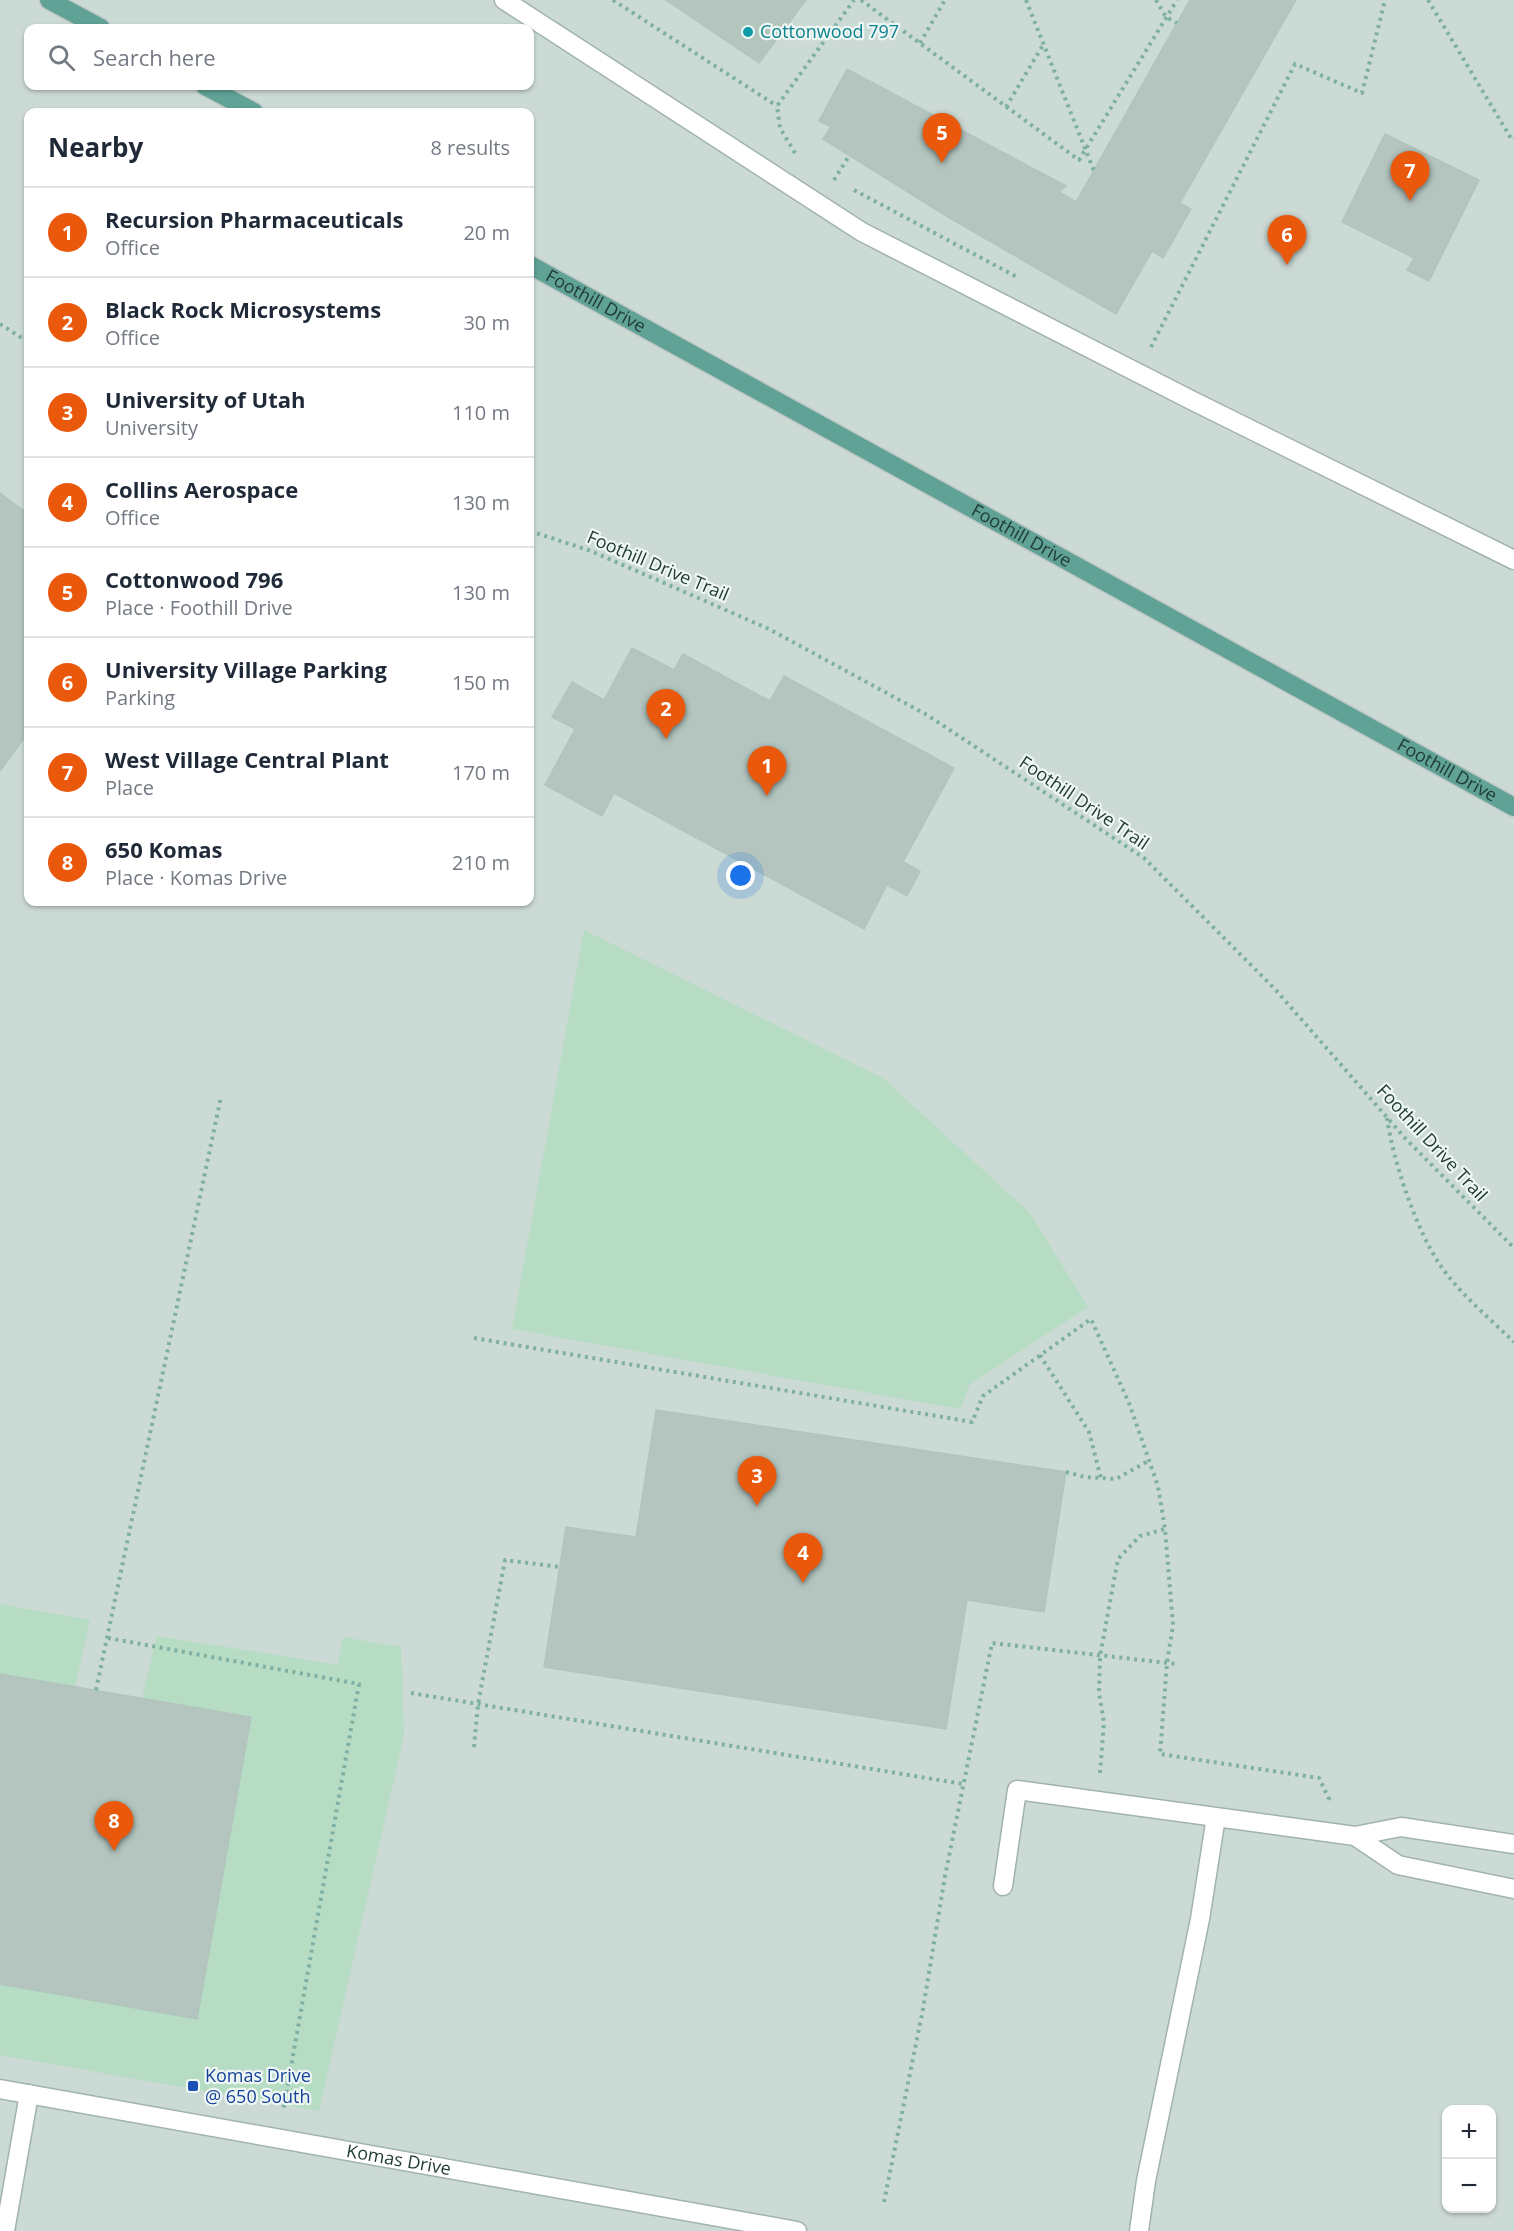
<!DOCTYPE html>
<html lang="en">
<head>
<meta charset="utf-8">
<style>
	:root { --surface:#fff; --page:#f6f6f7; --text:#1f2937; --muted:#747a83; --line:#e0e1e3; --accent:#ea580c }
	body { margin:0; font-family:"Open Sans",sans-serif; background:var(--page); color:var(--text) }
	.controls { position:absolute; right:18px; bottom:18px; display:grid; overflow:hidden; border-radius:12px; box-shadow:0 2px 4px #0004 }
	.controls button { width:54px; height:54px; display:grid; place-items:center; padding:0; border:0; border-bottom:2px solid var(--line); background:var(--surface); color:var(--text); font:30px sans-serif }
	.you { position:absolute; left:741px; top:876px; width:21px; height:21px; margin:-15px; border:4px solid #fff; border-radius:50%; background:#1a73e8; box-shadow:0 0 0 9px #1a73e833 }
	.badge { display:grid; place-items:center; width:39px; height:39px; border-radius:50%; background:var(--accent); color:#fff; font-size:20px; font-weight:700 }
	.pin { position:absolute; translate:-50% -50px; filter:drop-shadow(0 2px 3px #0008) }
	.pin::after { content:''; position:absolute; top:32px; width:21px; height:18px; background:inherit; clip-path:polygon(0 0,100% 0,50% 100%) }
	.list { margin:0; padding:0; list-style:none }
	h2 { display:flex; justify-content:space-between; align-items:center; height:78px; margin:0; padding:0 24px; font-size:26px }
	h2 small { font-size:20px; font-weight:400; color:var(--muted) }
	.list li { display:grid; grid-template-columns:39px 1fr auto; gap:18px; align-items:center; box-sizing:border-box; height:90px; padding:0 24px; border-top:2px solid var(--line) }
	.list b { display:block; font-size:22px; white-space:nowrap }
	.list p { margin:0; font-size:20px; white-space:nowrap; color:var(--muted) }
	.list em { font-size:20px; font-style:normal; color:var(--muted) }
	.icon { flex:none; width:33px; height:33px; fill:none; stroke:currentColor; stroke-width:2; stroke-linecap:round; stroke-linejoin:round }
	.map { position:relative; flex:none; width:1514px; height:2231px; overflow:hidden }
	.search { position:absolute; background:var(--surface); box-shadow:0 2px 4px #0004; left:24px; top:24px; width:510px; height:66px; display:flex; align-items:center; gap:15px; box-sizing:border-box; padding:0 21px; border-radius:12px; color:var(--muted); font-size:22px }
	.panel { position:absolute; background:var(--surface); box-shadow:0 2px 4px #0004; left:24px; top:108px; width:510px; height:798px; border-radius:12px }
	.map>svg:first-child { display:block }
	.built { fill:#ccdad5; fill-rule:evenodd }
	.green { fill:#b6ddc3 }
	.building { fill:#b4c5bf; stroke:#b1c4bd; stroke-width:1.5 }
	.lines { fill:none; stroke-linecap:round; stroke-linejoin:round }
	.service-casing { stroke:#a1b3ad; stroke-width:21 }
	.minor-casing { stroke:#a1b3ad; stroke-width:21 }
	.primary-casing { stroke:#c0c8c6; stroke-width:21 }
	.path { stroke:#7db0a3; stroke-width:4; stroke-dasharray:3 4.5; stroke-linecap:butt }
	.service { stroke:#fff; stroke-width:18 }
	.minor { stroke:#fff; stroke-width:18 }
	.primary { stroke:#61a296; stroke-width:18 }
	.culture-dot { fill:#0f9aa8; stroke:#eff7f4; stroke-width:2 }
	.transit-dot { fill:#1a4fb4; stroke:#eff7f4; stroke-width:2 }
	.labels { text-anchor:middle; stroke-width:4.5; stroke-linejoin:round; paint-order:stroke }
	.culture-label { font-size:18px; fill:#0d838f; stroke:#eff7f4; text-anchor:start }
	.street-label { font-size:18px; fill:#1f3b35; stroke:#eff7f4 }
	.transit-label { font-size:18px; fill:#164399; stroke:#eff7f4; text-anchor:start }
</style>
</head>
<body>
<div class="map">
<svg width="1514" height="2231" viewBox="0 0 1514 2231">
	<rect width="100%" height="100%" fill="#deebe6"/>
	<path class="built" d="M0 0H1514V2231H0ZM28 28H530V86H28ZM28 112H530V902H28ZM1446 2110H1492V2208H1446Z"/>
	<path class="green" d="M584 930 883 1078 1030 1213 1088 1307 970 1384 960 1409 512 1329Z
		M0 1604 90 1620 75 1687 0 1674Z
		M157 1636 338 1665 343 1637 401 1647 404 1735 319 2111 0 2055V1984L197 2019 251 1718 142 1698Z"/>
	<path class="building" d="M666 0H806L759 63Z
		M1190 0H1296L1180 203 1191 209 1163 258 1152 251 1116 314 948 217 823 139 831 127 819 121 847 69 1066 186 1059 192 1076 202Z
		M1385 134 1479 180 1429 281 1407 270 1414 258 1342 222Z
		M0 493 28 514V733L0 771Z
		M632 648 674 670 683 654 770 701 784 676 954 768 903 862 920 871 907 896 887 885 864 929 614 793 602 816 545 785 575 729 552 717 572 682 604 700Z
		M656 1410 1066 1472 1044 1612 967 1600 946 1729 544 1667 566 1527 636 1537Z
		M0 1674 251 1717 197 2019 0 1984Z"/>
	<g class="lines">
		<defs>
			<path id="service" d="M504 0 862 232 1191 400 1514 560
				M1355 1836 1398 1865 1514 1889
				M1003 1886 1017 1790 1355 1836 1401 1827 1514 1844
				M1139 2231 1146 2181 1200 1919 1216 1817"/>
			<g id="minor">
				<path id="s1" d="M0 2089 797 2231"/>
				<path d="M5 2231 29 2094"/>
			</g>
			<g id="primary">
				<path d="M49 0 101 28"/>
				<path d="M205 86 254 112"/>
				<path id="s2" d="M530 265 1514 807"/>
			</g>
		</defs>
		<use href="#service" class="service-casing"/>
		<use href="#minor" class="minor-casing"/>
		<use href="#primary" class="primary-casing"/>
		<path class="path" d="M613 0 777 106
			M861 0 1079 160 1177 0
			M1026 0 1094 171
			M1156 0 1166 17 1177 23
			M1428 0 1512 140 1514 139
			M920 43 945 0
			M1006 107 1043 45
			M795 153 780 128 777 106 854 0
			M834 180 849 156
			M854 190 1017 277
			M0 324 28 342
			M1151 347 1295 64 1362 93 1385 0
			M530 531 591 551 769 629 927 715 1144 858 1274 988 1405 1138 1514 1248
			M1387 1118C1393 1161 1416 1229 1440 1265 1460 1294 1489 1318 1514 1342
			M474 1338 972 1422 983 1396 1091 1319 1129 1403 1158 1486 1165 1529 1173 1625 1167 1663 1160 1754 1319 1778 1329 1799 1326 1803
			M1040 1355 1089 1432 1101 1478
			M1066 1472 1085 1477 1116 1479 1150 1460
			M108 1638 359 1684 283 2112
			M96 1690 221 1097
			M411 1693 963 1784
			M474 1747 478 1704 505 1560 560 1567
			M1100 1773 1104 1722 1099 1693 1100 1656 1118 1559 1140 1536 1165 1529
			M884 2202 923 2009 945 1876 992 1643 1177 1664"/>
		<use href="#service" class="service"/>
		<use href="#minor" class="minor"/>
		<use href="#primary" class="primary"/>
	</g>
	<circle class="culture-dot" cx="748" cy="32" r="6"/>
	<rect class="transit-dot" x="187" y="2080" width="12" height="12" rx="3"/>
	<g class="labels">
		<g class="culture-label">
			<text x="760" y="38">Cottonwood 797</text>
		</g>
		<g class="street-label">
			<text dy="6" stroke="none"><textPath href="#s2" startOffset="75">Foothill Drive</textPath></text>
			<text dy="6" stroke="none"><textPath href="#s2" startOffset="561">Foothill Drive</textPath></text>
			<text transform="translate(658 566) rotate(23)" y="6">Foothill Drive Trail</text>
			<text dy="6" stroke="none"><textPath href="#s2" startOffset="1047">Foothill Drive</textPath></text>
			<text transform="translate(1084 803) rotate(34)" y="6">Foothill Drive Trail</text>
			<text transform="translate(1432 1143) rotate(47)" y="6">Foothill Drive Trail</text>
			<text dy="6" stroke="none"><textPath href="#s1" startOffset="405">Komas Drive</textPath></text>
		</g>
		<g class="transit-label">
			<text x="205" y="2082">Komas Drive<tspan x="205" dy="21">@ 650 South</tspan></text>
		</g>
	</g>
</svg>
<div class="controls">
<button>+</button>
<button>−</button>
</div>
<div class="you"></div>
<div class="pin badge" style="left:767px;top:796px">1</div>
<div class="pin badge" style="left:666px;top:739px">2</div>
<div class="pin badge" style="left:757px;top:1506px">3</div>
<div class="pin badge" style="left:803px;top:1583px">4</div>
<div class="pin badge" style="left:942px;top:163px">5</div>
<div class="pin badge" style="left:1287px;top:265px">6</div>
<div class="pin badge" style="left:1410px;top:201px">7</div>
<div class="pin badge" style="left:114px;top:1851px">8</div>
<div class="search"><svg class="icon" aria-label="search" viewBox="0 0 24 24"><circle cx="10" cy="10" r="6"/><path d="M15 15l6 6"/></svg>Search here</div>
<section class="panel">
<h2>Nearby<small>8 results</small></h2>
<ul class="list">
<li><span class="badge">1</span><div><b>Recursion Pharmaceuticals</b><p>Office</p></div><em>20 m</em></li>
<li><span class="badge">2</span><div><b>Black Rock Microsystems</b><p>Office</p></div><em>30 m</em></li>
<li><span class="badge">3</span><div><b>University of Utah</b><p>University</p></div><em>110 m</em></li>
<li><span class="badge">4</span><div><b>Collins Aerospace</b><p>Office</p></div><em>130 m</em></li>
<li><span class="badge">5</span><div><b>Cottonwood 796</b><p>Place · Foothill Drive</p></div><em>130 m</em></li>
<li><span class="badge">6</span><div><b>University Village Parking</b><p>Parking</p></div><em>150 m</em></li>
<li><span class="badge">7</span><div><b>West Village Central Plant</b><p>Place</p></div><em>170 m</em></li>
<li><span class="badge">8</span><div><b>650 Komas</b><p>Place · Komas Drive</p></div><em>210 m</em></li>
</ul>
</section>
</div>
</body>
</html>
